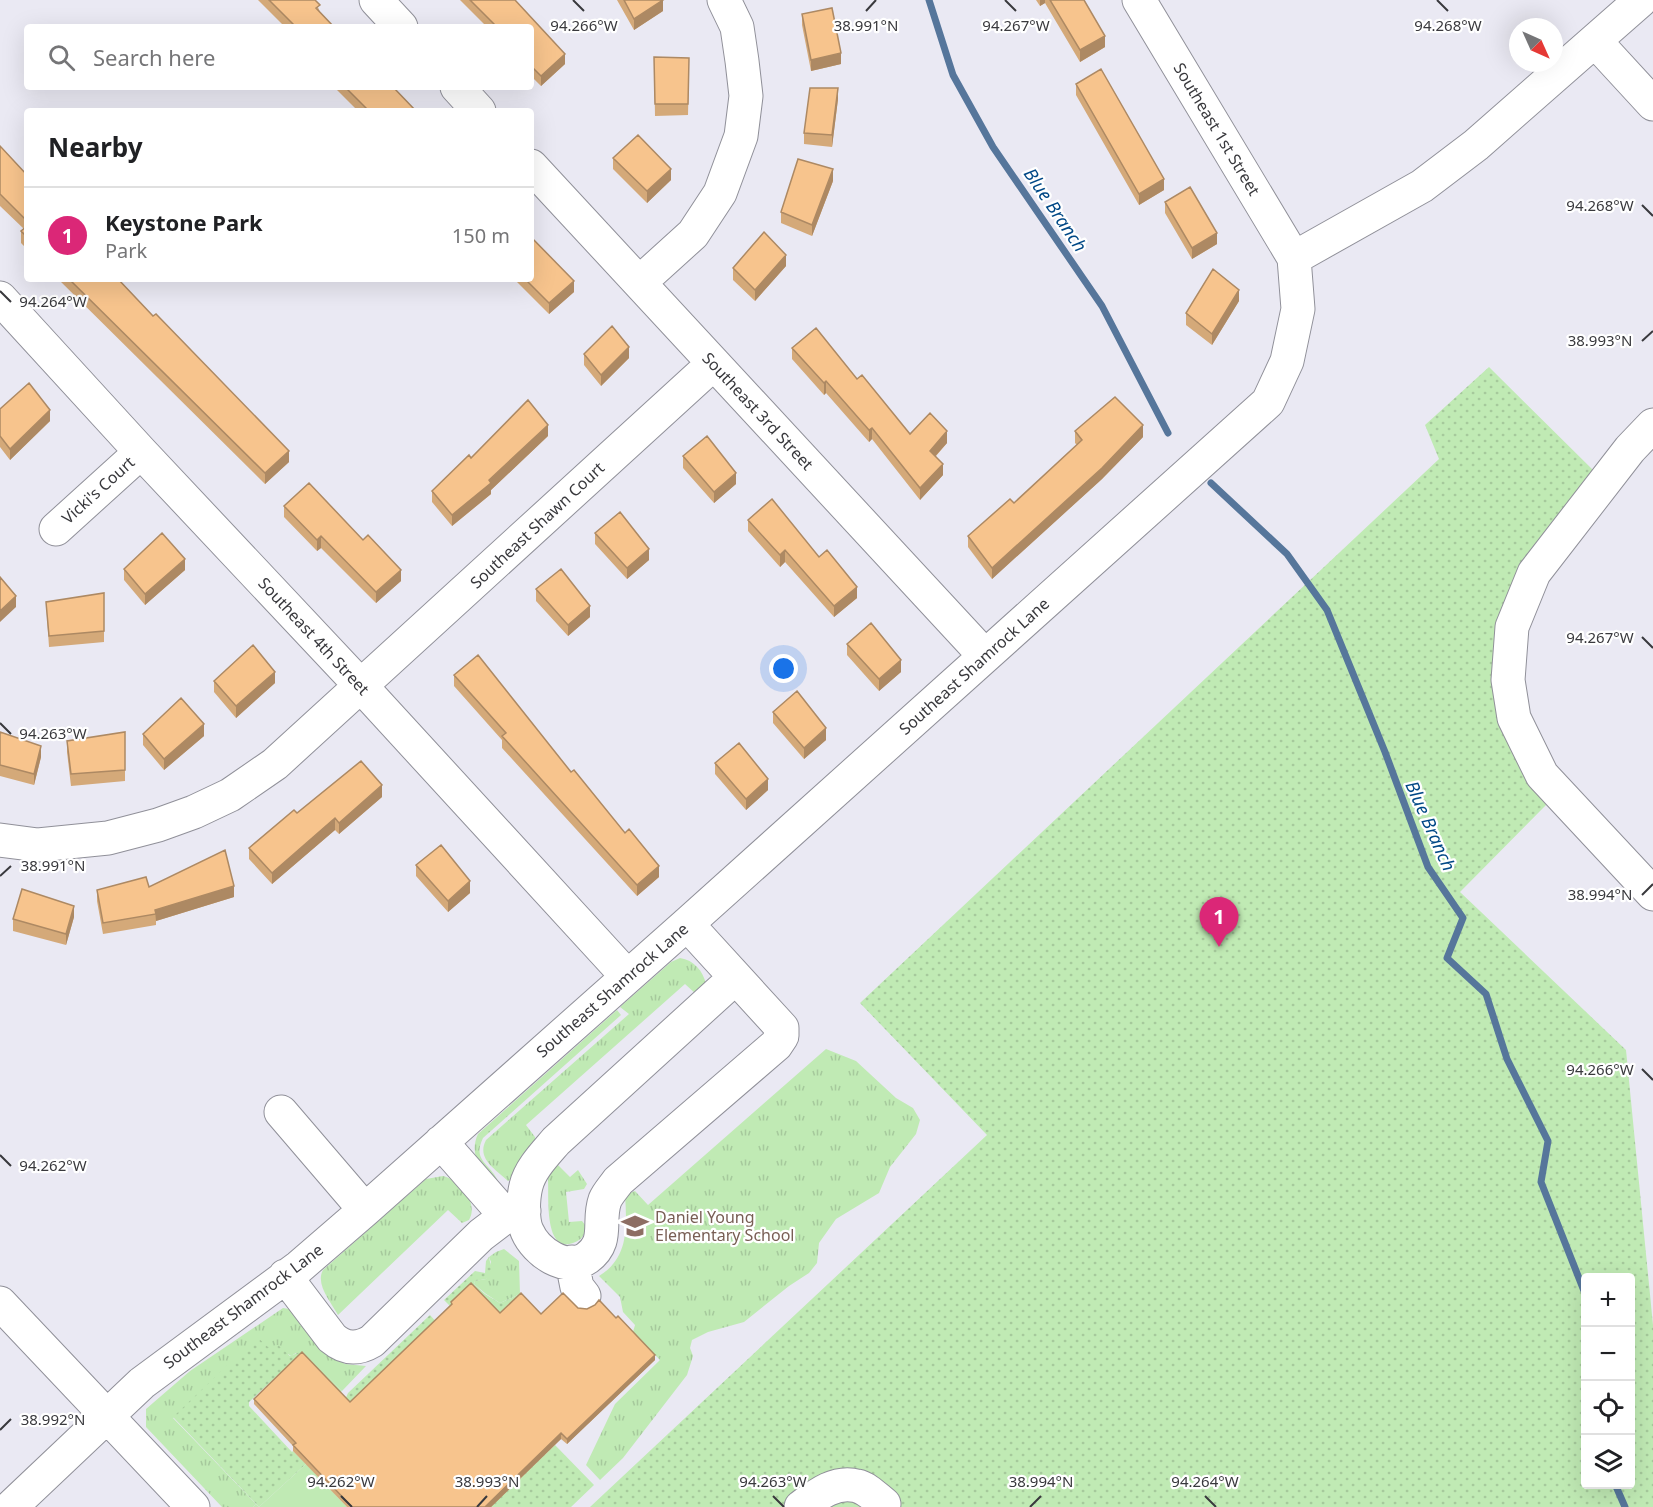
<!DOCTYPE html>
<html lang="en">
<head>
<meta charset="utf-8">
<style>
	:root { --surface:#fff; --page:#f2f2f2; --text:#202124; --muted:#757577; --line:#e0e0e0; --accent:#db2777 }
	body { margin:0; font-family:"Noto Sans",sans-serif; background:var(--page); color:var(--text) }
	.controls { position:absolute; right:18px; bottom:18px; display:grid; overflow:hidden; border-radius:6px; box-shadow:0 6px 24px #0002 }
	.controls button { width:54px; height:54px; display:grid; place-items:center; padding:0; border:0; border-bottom:2px solid var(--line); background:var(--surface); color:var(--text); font:30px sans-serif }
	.compass { position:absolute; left:1509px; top:18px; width:54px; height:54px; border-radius:50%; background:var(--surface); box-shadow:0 6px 24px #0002; rotate:135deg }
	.you { position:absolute; left:784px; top:669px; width:21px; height:21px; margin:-15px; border:4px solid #fff; border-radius:50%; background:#1a73e8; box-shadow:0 0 0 9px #1a73e833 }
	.badge { display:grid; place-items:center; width:39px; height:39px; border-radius:50%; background:var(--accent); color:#fff; font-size:20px; font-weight:700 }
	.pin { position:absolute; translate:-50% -50px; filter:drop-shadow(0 2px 3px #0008) }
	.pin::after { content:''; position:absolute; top:32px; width:21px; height:18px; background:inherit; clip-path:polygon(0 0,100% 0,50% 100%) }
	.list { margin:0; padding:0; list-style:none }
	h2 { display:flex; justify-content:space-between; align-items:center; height:78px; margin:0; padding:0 24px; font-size:26px }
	h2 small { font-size:20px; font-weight:400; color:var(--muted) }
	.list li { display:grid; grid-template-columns:39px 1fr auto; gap:18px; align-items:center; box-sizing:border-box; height:96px; padding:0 24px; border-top:2px solid var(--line) }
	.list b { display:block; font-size:22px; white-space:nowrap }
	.list p { margin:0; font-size:20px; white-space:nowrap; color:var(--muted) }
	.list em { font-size:20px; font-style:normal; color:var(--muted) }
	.icon { flex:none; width:33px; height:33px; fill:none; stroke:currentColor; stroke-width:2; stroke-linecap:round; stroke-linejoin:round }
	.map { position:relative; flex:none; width:1653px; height:1507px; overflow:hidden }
	.search { position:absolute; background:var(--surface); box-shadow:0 6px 24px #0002; left:24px; top:24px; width:510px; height:66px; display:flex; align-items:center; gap:15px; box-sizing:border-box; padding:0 21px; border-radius:6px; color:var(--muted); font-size:22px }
	.panel { position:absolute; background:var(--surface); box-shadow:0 6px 24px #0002; left:24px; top:108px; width:510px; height:174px; border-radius:6px }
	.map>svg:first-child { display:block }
	.grass { fill:url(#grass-tufts) }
	.park { fill:url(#park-dots); fill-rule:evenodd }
	.pitch { fill:#c0eab4 }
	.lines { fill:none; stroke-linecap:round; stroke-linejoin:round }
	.stream { stroke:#56769b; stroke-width:7 }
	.minor-casing { stroke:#909099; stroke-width:35 }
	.minor { stroke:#fff; stroke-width:33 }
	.wall { fill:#d4a979 }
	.shaded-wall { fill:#ad8963 }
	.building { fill:#f7c48d; stroke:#ad8963; stroke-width:1.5 }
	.ticks { fill:none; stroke:#39393d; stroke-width:2 }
	.labels { text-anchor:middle; stroke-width:4.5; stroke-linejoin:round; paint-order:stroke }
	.street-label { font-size:16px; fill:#39393d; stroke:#fff }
	.education-label { font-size:16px; fill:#785e54; stroke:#fff; text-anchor:start }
	.water-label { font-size:18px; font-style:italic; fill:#004886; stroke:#fff }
	.ticks-label { font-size:15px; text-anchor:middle; fill:#39393d; stroke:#fff; stroke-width:4.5; stroke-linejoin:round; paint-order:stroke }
</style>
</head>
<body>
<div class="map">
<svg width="1653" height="1507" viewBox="0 0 1653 1507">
	<defs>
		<pattern id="grass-tufts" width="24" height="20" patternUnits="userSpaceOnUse" patternTransform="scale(1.5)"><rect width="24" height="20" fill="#c0eab4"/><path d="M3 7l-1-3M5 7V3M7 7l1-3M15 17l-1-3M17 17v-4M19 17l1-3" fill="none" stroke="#a6c99c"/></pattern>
		<pattern id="park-dots" width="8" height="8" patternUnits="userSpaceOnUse" patternTransform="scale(1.5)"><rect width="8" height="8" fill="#c0eab4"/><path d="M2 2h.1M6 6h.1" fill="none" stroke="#a6c99c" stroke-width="1.8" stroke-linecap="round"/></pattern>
	</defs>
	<rect width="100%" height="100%" fill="#eae9f3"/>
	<path class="grass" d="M680 958C694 960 703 971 706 984L697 995 685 984 526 1125 535 1137V1141L522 1155 513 1178 508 1181C496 1169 476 1159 486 1140L629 1014 620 1007 671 962Z
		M617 1010 621 1015 483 1138C472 1161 490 1163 498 1181 479 1172 469 1153 478 1134Z
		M826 1049 856 1061 896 1098 913 1108 920 1120 916 1134 890 1167 879 1193 836 1219 819 1243 817 1263 809 1273 789 1286 744 1322 708 1332 692 1340 690 1348 693 1356 687 1375 623 1458 600 1480 586 1465 615 1404 660 1360 633 1332 635 1325 623 1312 620 1297 599 1276C629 1258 627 1226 625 1195L635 1191 648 1205Z
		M558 1165 570 1177 578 1170 587 1184 584 1189 566 1192 569 1222 582 1221 586 1226C585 1235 582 1240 573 1243 544 1254 549 1196 548 1180L549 1174Z
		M443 1176C460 1180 479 1203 469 1220L462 1223 448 1210 338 1315C331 1302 315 1284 323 1270L426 1179Z
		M504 1249 519 1261 520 1294 500 1303 486 1294 474 1284 475 1281 486 1279 491 1262 489 1257 496 1252Z
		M283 1308 289 1309 333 1357 345 1364 366 1366 342 1391C325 1373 318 1366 296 1353L291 1356 288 1354 173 1418 256 1504 253 1507H222L146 1427V1409L190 1371Z"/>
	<path class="park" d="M1489 367 1594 471 1505 618 1547 804 1460 892 1626 1050 1653 1325V1507H590L987 1135 860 1003 1439 459 1425 425ZM1586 1278H1630V1484H1586Z
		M489 1257 492 1272 486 1279 475 1281 474 1284 485 1294 500 1303 520 1294 522 1297 500 1319 451 1307 444 1300 475 1271 485 1273 486 1261Z
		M430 1315 438 1324 349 1408 344 1402 348 1393Z
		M257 1337 268 1347 278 1345 290 1356 300 1352 307 1354 342 1391 337 1395 283 1376 280 1373 249 1402V1406L292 1452 293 1451 306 1464 259 1507 173 1417Z
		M555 1445 594 1485 571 1507H490Z"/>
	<path class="pitch" d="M306 1464 347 1507H253L256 1504 259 1507Z"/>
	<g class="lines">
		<path class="stream" d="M929 0 953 75 993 147 1102 306 1168 433
			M1211 483 1287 554 1327 610 1385 752 1428 867 1463 918 1447 958 1486 994 1507 1059 1548 1141 1541 1182 1586 1296
			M1615 1484 1625 1507"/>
		<defs>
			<path id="minor" d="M376 0 401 27
				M1139 0 1294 258
				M1595 41 1653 104
				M457 87 479 111
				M531 166 985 656
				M640 282 693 234 720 193 741 136 746 96 742 61 737 27 724 0
				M0 298 141 452 361 686 627 976
				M1653 425 1630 449 1534 573 1512 627 1508 680 1514 718 1542 775 1653 894
				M56 529 141 452
				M0 840 38 845 108 838 158 825 194 812 230 795 275 764 713 364
				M687 924 782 1028V1036L776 1045 618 1181C614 1187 608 1193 605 1200 597 1222 610 1241 587 1258 566 1273 536 1252 527 1231 522 1220 523 1198 526 1186 530 1169 545 1154 556 1141L735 978
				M281 1112 365 1210
				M441 1142 506 1216
				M572 1262 577 1287 584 1296
				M285 1276 332 1338C345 1349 357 1350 372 1341L481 1235 506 1216 524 1211
				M0 1303 193 1507
				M11 1507 142 1383 299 1267 365 1210 687 924 1268 402 1287 361 1298 309 1294 258 1422 186 1476 145 1641 0
				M801 1507C817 1495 836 1480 857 1486 867 1488 876 1498 884 1504"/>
		</defs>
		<use href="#minor" class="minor-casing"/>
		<use href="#minor" class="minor"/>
	</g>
	<path class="wall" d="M258 0H315L320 12 334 27H285Z
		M460 0H515L565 64 541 86 531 76V27H487Z
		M617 0H663V11L634 30Z
		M1036 0H1084L1105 47 1080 62 1045 3 1040 6Z
		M802 14 841 64 811 71 802 25Z
		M654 57 689 69 688 115 655 116Z
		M1076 84 1164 190 1139 205 1076 95Z
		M334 87H393L416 111H358Z
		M838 99 832 147 804 144V133Z
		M0 146 27 175V249L21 243V231L24 229 0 206Z
		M613 158 671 180 647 203 613 169Z
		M833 181 812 236 781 223V212Z
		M1165 202 1217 244 1192 259 1165 213Z
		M786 266 755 301 733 280V268Z
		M58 279H118L289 462 265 484Z
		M514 279H531L574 292 549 314Z
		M1239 301 1212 345 1186 325V313Z
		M792 348 857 379 910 434 947 443 936 456 943 475 920 500 872 439 869 442 826 393 824 395 792 359Z
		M584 354 629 358 601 386 584 365Z
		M0 409 50 421 10 460 0 447Z
		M1075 431 1143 437 1102 479 992 579 968 547V536L1014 503 1077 445 1075 443Z
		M548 436 491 490V494L452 526 432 502V491L471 458Z
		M683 456 736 484 714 503 683 468Z
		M284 506 363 540 401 581 376 603 321 548 317 551 284 517Z
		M748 520 857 598 834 617 785 562 780 567 748 531Z
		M595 533 649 560 627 579 595 544Z
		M124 569 185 570 145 605 124 580Z
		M536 589 590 617 568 636 536 601Z
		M104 593V642L49 647 46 602Z
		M847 644 901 672 879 691 847 655Z
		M454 675 571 772 659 877 637 896 502 748V740L454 686Z
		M214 681 275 683 236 718 214 692Z
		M773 712 826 740 804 759 773 723Z
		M0 732 41 757 34 785 0 776Z
		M125 732V781L71 786 67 752V741Z
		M143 734 204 736 164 770 143 745Z
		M715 763 768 790 746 810 715 774Z
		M382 797 339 834 335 830 272 884 249 859V848L297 813Z
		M416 865 470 893 448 912 416 876Z
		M149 887 234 897 156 921V925L103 934 97 901V890Z
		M74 917 66 945 13 931V919Z
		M451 1302 500 1313 541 1314 578 1308 655 1360 567 1444 561 1439 491 1507H347L293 1451V1446L254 1404V1399L350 1402 451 1306Z"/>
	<path class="shaded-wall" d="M663 0V11L634 30V19Z
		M1040 0H1045V3L1040 6Z
		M1105 36V47L1080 62V50Z
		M841 53V64L811 71V60Z
		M565 54V64L541 86V76Z
		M838 88V99L832 147V135Z
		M671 169V180L647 203V191Z
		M833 169V181L812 236V225Z
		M1164 179V190L1139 205V194Z
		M1217 233V244L1192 259V248Z
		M786 255V266L755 301V290Z
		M574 281V292L549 314V303Z
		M1239 290V301L1212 345V334Z
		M629 347V358L601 386V375Z
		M826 381V393L824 395V383Z
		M50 410V421L10 460V449Z
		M548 425V436L491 490V494L452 526V515Z
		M1143 425V437L1102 479 992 579V568Z
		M872 428V439L869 442V430Z
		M947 431V443L930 462V451Z
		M289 451V462L265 484V473Z
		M943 464V475L920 500V488Z
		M736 473V484L714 503V492Z
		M321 536V548L317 551V540Z
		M649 549V560L627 579V568Z
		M785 550V562L780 567V555Z
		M185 559V570L145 605V594Z
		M401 570V581L376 603V592Z
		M857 587V598L834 617V606Z
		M16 596V607L0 622V611Z
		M590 606V617L568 636V625Z
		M901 660V672L879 691V679Z
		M275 672V683L236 718V706Z
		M204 724V736L164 770V759Z
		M826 728V740L804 759V748Z
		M41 746V757L34 785V774Z
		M768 779V790L746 810V799Z
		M382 785V797L339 834V823Z
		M335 818V830L272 884V873Z
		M659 866V877L637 896V885Z
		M470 881V893L448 912V901Z
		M234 886V897L156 921 155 910Z
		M74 906V917L66 945V934Z
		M655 1355V1360L567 1444V1439Z
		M561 1433V1439L491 1507H485Z"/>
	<path class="building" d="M269 0H315L320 5 316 8 334 27H296Z
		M470 0H515L565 54 541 76 531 66V27H497Z
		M624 0H663L634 19Z
		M1050 0H1084L1105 36 1080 50Z
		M832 8 841 53 811 60 802 14Z
		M654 57 689 58 688 104H655Z
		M1101 69 1164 179 1139 194 1076 84Z
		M345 87H393L416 111H369Z
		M810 88H838L832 135 804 133Z
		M638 135 671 169 647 191 613 158Z
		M0 146 27 175V186L26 187 27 188V221L0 194Z
		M798 159 833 169 812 225 781 212Z
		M1190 187 1217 233 1192 248 1165 202Z
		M27 226V237L21 231Z
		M764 232 786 255 755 290 733 268Z
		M531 237 574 281 549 303 525 279H531Z
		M1213 269 1239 290 1212 334 1186 313Z
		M69 279H118L153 316 156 314 289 451 265 473Z
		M612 326 629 347 601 375 584 354Z
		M816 328 857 379 862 375 910 434 930 413 947 431 930 451 943 464 920 488 872 428 869 430 826 381 824 383 792 348Z
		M29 383 50 410 10 449 0 436V409Z
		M1115 397 1143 425 1102 468 992 568 968 536 1010 499 1014 503 1082 440 1075 431Z
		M528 400 548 425 489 480 491 483 452 515 432 491 469 455 471 458Z
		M707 436 736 473 714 492 683 456Z
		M309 483 363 540 368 535 401 570 376 592 321 536 317 540 284 506Z
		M772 499 819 557 827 550 857 587 834 606 785 550 780 555 748 520Z
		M620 512 649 549 627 568 595 533Z
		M162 533 185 559 145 594 124 569Z
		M561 569 590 606 568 625 536 589Z
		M0 577 16 596 0 611Z
		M104 593V631L49 636 46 602Z
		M871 623 901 660 879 679 847 644Z
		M253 645 275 672 236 706 214 681Z
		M478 655 571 772 574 770 625 833 629 829 659 866 637 885 502 736 506 733 454 675Z
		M797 691 826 728 804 748 773 712Z
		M181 698 204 724 164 759 143 734Z
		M0 732 41 746 34 774 0 765Z
		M125 732V770L71 774 67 741Z
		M739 743 768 779 746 799 715 763Z
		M361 761 382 785 339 823 335 818 272 873 249 848 294 810 297 813Z
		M441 845 470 881 448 901 416 865Z
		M225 850 234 886 155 910 156 914 103 923 97 890 146 877 149 887Z
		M22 889 74 906 66 934 13 919Z
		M471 1283 500 1313 521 1293 541 1314 563 1293 578 1308 587 1309 595 1305 599 1300 616 1318 618 1316 655 1355 567 1439 561 1433 485 1507H352L293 1445 296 1443 254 1399 302 1352 350 1402 452 1304 451 1302Z"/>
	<path class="ticks" d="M573 0 584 11M1005 0 1016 11M1437 0 1448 11M866 11 876 0M1642 205 1653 216M0 291 11 302M1642 341 1653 331M1642 637 1653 648M0 723 11 734M0 876 11 866M1642 895 1653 884M1642 1069 1653 1080M0 1155 11 1166M0 1430 11 1419M341 1496 352 1507M773 1496 784 1507M1205 1496 1216 1507M477 1507 487 1496M1030 1507 1041 1496"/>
	<defs>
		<symbol id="school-bare" viewBox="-9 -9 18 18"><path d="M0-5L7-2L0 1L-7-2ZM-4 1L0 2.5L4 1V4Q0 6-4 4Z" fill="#8d6e63" stroke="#fff" stroke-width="2.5" paint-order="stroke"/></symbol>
	</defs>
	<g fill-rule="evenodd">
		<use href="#school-bare" x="616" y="1207" width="38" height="38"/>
	</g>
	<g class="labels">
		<g class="street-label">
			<text transform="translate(1217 129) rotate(59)" y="6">Southeast 1st Street</text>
			<text transform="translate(758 411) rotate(47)" y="6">Southeast 3rd Street</text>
			<text transform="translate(98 490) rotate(-42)" y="6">Vicki's Court</text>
			<text transform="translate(537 525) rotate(-43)" y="6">Southeast Shawn Court</text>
			<text transform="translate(314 636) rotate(47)" y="6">Southeast 4th Street</text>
			<text transform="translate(974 666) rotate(-42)" y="6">Southeast Shamrock Lane</text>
			<text transform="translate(612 990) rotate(-41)" y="6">Southeast Shamrock Lane</text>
			<text transform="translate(243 1306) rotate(-37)" y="6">Southeast Shamrock Lane</text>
		</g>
		<g class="education-label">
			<text x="655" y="1223">Daniel Young<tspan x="655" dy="18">Elementary School</tspan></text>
		</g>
		<g class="water-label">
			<text transform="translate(1055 210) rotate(56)" y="6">Blue Branch</text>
			<text transform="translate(1430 826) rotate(66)" y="6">Blue Branch</text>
		</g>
	</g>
	<g class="ticks-label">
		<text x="584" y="31">94.266°W</text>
		<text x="866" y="31">38.991°N</text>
		<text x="1016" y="31">94.267°W</text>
		<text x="1448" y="31">94.268°W</text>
		<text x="1600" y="211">94.268°W</text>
		<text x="53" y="307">94.264°W</text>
		<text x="1600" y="346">38.993°N</text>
		<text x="1600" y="643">94.267°W</text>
		<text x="53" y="739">94.263°W</text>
		<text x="53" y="871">38.991°N</text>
		<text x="1600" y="900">38.994°N</text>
		<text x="1600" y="1075">94.266°W</text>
		<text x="53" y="1171">94.262°W</text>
		<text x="53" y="1425">38.992°N</text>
		<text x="341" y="1487">94.262°W</text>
		<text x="487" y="1487">38.993°N</text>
		<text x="773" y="1487">94.263°W</text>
		<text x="1041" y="1487">38.994°N</text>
		<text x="1205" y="1487">94.264°W</text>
	</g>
</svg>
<div class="controls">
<button>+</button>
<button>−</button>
<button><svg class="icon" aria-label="locate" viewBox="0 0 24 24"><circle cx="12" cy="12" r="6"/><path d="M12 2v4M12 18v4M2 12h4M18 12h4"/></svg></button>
<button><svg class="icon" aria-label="layers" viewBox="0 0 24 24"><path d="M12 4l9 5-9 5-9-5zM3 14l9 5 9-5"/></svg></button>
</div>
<svg class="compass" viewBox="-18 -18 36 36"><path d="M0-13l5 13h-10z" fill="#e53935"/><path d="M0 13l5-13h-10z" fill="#757577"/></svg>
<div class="you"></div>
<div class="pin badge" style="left:1219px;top:947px">1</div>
<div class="search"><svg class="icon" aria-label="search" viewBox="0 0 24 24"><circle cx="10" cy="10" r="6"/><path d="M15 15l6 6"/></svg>Search here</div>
<section class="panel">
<h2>Nearby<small></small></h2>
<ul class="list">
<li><span class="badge">1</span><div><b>Keystone Park</b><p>Park</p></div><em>150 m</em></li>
</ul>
</section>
</div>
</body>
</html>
